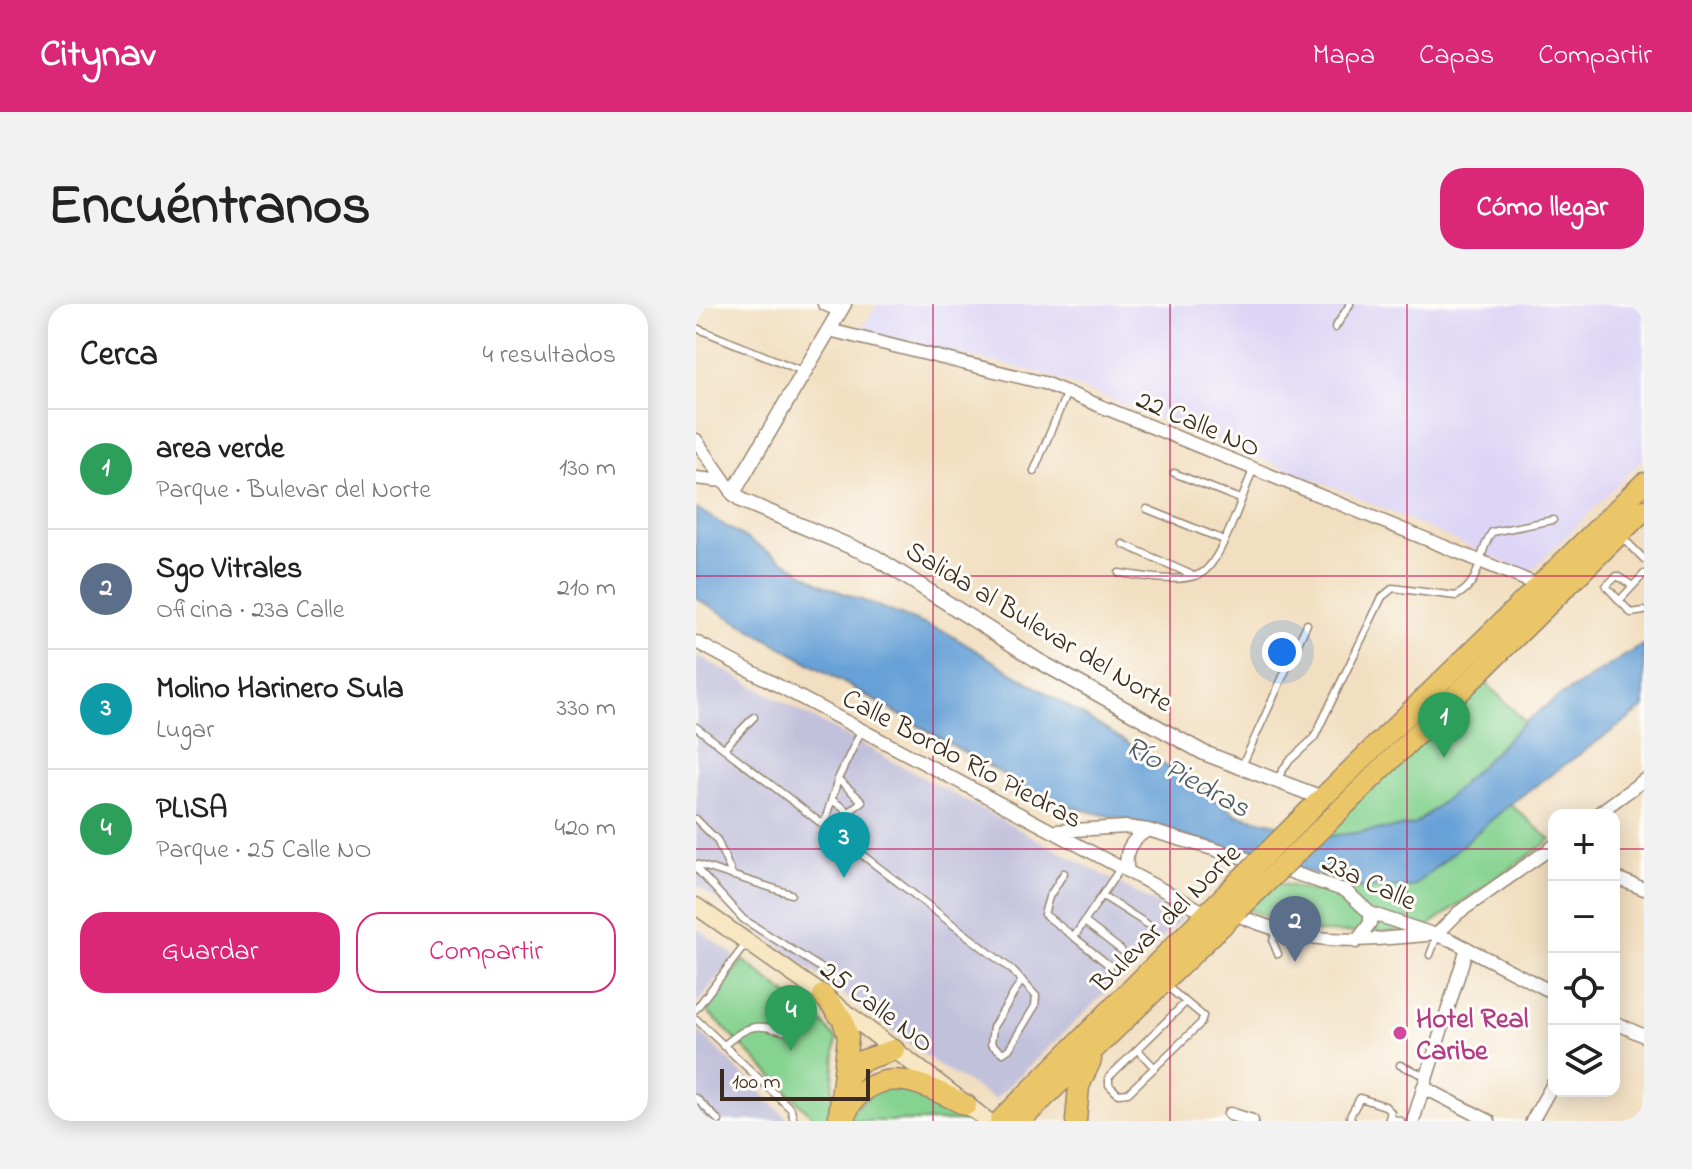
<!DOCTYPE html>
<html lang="es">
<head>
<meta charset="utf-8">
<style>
	:root { --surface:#fff; --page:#f2f2f2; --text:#222; --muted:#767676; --line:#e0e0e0; --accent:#db2777 }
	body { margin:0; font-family:"Indie Flower",sans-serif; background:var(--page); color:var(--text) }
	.controls { position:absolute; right:24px; bottom:24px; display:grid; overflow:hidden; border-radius:16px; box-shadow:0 4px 20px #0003 }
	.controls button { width:72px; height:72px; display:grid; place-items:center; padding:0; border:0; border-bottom:2px solid var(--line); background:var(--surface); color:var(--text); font:40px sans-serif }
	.scale { position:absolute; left:24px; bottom:20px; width:150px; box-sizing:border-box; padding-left:8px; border:4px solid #3b2a1e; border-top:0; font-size:22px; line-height:28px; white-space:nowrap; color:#3b2a1e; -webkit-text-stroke:6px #fdfcf7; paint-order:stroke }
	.you { position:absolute; left:586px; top:348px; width:28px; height:28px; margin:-20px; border:6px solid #fff; border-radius:50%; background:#1a73e8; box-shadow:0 0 0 12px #1a73e833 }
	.badge { display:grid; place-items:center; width:52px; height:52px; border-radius:50%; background:var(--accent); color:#fff; font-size:26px; font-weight:700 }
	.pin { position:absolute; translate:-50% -66px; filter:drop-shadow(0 2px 4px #0008) }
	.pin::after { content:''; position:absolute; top:42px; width:28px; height:24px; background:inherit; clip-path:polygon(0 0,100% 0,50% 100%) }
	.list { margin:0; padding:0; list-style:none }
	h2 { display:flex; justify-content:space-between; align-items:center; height:104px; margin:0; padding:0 32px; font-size:34px }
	h2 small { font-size:26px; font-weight:400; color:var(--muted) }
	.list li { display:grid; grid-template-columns:52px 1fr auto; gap:24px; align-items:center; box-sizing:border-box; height:120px; padding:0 32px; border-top:2px solid var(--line) }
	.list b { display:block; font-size:30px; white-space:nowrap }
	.list p { margin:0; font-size:26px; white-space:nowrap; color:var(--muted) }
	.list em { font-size:26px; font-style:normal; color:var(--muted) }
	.actions { display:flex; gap:16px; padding:24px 32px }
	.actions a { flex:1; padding:18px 0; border:2px solid var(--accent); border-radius:24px; text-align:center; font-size:28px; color:var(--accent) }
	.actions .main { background:var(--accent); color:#fff }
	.icon { flex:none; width:44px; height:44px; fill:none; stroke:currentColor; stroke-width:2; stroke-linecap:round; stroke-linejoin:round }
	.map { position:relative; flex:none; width:948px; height:817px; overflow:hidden; border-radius:24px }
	header { display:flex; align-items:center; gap:48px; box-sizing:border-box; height:112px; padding:0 40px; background:var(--accent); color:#fff }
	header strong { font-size:38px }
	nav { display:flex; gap:44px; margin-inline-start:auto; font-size:28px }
	.intro { display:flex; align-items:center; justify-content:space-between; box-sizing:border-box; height:192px; padding:0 48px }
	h1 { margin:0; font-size:56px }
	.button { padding:20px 36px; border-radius:24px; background:var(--accent); color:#fff; font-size:28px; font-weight:700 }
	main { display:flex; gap:48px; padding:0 48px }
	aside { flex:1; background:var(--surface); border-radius:24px; box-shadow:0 4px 20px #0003 }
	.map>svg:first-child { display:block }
	.built { fill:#ddd5f6 }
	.industrial { fill:#c2c1dc }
	.green { fill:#86d391; stroke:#607e58; stroke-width:2 }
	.water { fill:#67a1d7; stroke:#51667a; stroke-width:2 }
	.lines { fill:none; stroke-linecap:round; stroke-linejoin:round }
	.service-casing { stroke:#968470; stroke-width:9 }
	.minor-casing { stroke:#968470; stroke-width:15 }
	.tertiary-casing { stroke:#968470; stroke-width:17 }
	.secondary-casing { stroke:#968470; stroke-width:19 }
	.trunk-casing { stroke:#968470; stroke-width:23 }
	.service { stroke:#fff; stroke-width:6 }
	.minor { stroke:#fff; stroke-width:12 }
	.tertiary { stroke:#fff; stroke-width:14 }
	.secondary { stroke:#f7e8c3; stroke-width:16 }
	.trunk { stroke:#ebc669; stroke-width:20 }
	.trunk-bridge-casing { stroke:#968470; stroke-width:23; stroke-linecap:butt }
	.trunk-bridge { stroke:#ebc669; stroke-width:20 }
	.grid { fill:none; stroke:#c2185b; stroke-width:2; stroke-opacity:0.55 }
	.hotel-dot { fill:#d1479c; stroke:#fdfcf7; stroke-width:3 }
	.labels { text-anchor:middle; stroke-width:6; stroke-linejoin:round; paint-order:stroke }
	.street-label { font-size:28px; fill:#3b2a1e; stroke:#fdfcf7 }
	.hotel-label { font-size:28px; font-weight:bold; fill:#b23c85; stroke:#fdfcf7; text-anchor:start }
	.water-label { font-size:30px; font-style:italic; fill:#4d5a68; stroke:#fdfcf7 }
</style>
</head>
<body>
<header>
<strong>Citynav</strong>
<nav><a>Mapa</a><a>Capas</a><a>Compartir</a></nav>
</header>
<div class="intro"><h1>Encuéntranos</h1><a class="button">Cómo llegar</a></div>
<main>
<aside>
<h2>Cerca<small>4 resultados</small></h2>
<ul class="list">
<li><span class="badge" style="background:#2e9e5b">1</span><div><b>area verde</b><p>Parque · Bulevar del Norte</p></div><em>130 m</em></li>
<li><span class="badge" style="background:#5c6f8a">2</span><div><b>Sgo Vitrales</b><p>Oficina · 23a Calle</p></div><em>210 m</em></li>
<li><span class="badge" style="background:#0f9aa8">3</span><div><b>Molino Harinero Sula</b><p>Lugar</p></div><em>330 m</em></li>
<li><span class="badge" style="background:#2e9e5b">4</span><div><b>PLISA</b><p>Parque · 25 Calle NO</p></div><em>420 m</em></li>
</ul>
<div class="actions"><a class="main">Guardar</a><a>Compartir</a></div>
</aside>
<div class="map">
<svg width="948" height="817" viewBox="0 0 948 817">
	<rect width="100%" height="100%" fill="#fdfcf7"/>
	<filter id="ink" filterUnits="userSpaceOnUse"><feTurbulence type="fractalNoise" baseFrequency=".0125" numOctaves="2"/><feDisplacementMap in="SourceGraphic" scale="16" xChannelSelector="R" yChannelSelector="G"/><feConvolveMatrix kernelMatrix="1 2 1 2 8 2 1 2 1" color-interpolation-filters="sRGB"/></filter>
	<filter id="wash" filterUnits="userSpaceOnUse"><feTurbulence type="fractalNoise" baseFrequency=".006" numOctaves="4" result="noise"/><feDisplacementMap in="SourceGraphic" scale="32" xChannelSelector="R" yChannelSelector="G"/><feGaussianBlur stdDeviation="1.8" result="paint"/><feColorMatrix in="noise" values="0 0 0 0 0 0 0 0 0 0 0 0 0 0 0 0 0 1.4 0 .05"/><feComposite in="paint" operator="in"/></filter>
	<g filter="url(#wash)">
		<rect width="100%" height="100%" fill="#f2dfc1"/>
		<path class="built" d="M181 0H948V154L833 269 645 186 349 70 165 27Z"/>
		<path class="industrial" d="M0 351 487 614 299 795 245 763 0 580Z
			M0 624 39 652 0 701Z
			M0 724 94 817H0Z"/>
		<path class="green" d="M785 374 829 418 756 490 718 521 635 532 624 530Z
			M814 500 855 536 732 622 685 629 621 628 548 605 578 578 618 587 717 583Z
			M47 656 126 718 140 735 134 817H121L10 706Z
			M187 781 259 800 280 817H154L156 807Z"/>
		<path class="water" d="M0 204 129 282 251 329 498 479 541 511 635 532 718 521 756 490 829 418 861 394 948 340V404L814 500 717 583H665L443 519 357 499 0 294Z"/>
	</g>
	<g filter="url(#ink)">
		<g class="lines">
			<defs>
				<path id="service" d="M0 24 109 68
					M639 24 654 0
					M338 167 371 88
					M478 169 544 195
					M451 205 528 236
					M925 232 948 255
					M427 240 494 270
					M423 269C447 272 480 280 504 270 525 261 547 189 557 166
					M937 282 921 272 910 282 935 309 948 307
					M923 297 948 270
					M0 423 316 666 340 692 339 702 313 745 307 749 295 740 297 723 326 676
					M29 443 58 413
					M545 464 611 320
					M580 477 592 458 618 434 686 293 697 284 760 292C788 277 780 251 796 228L857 216
					M136 496 153 508 166 497 142 475
					M0 515 21 536 35 568
					M128 520 142 475 165 427
					M0 560 95 590
					M0 564 47 615 125 664
					M368 569 353 593 348 610 378 633
					M407 592 451 620
					M390 619 425 646
					M579 627 577 638 582 650
					M734 651 741 632
					M414 662 378 633 425 563
					M469 681 490 698
					M490 698 507 712 505 719 432 789 422 790 413 781V773Z
					M0 705 49 641
					M0 715 95 805 98 817
					M27 742C54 720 58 719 91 728
					M442 746 457 762
					M704 761 730 772
					M0 794 23 817
					M694 814 705 817
					M656 817 654 812 664 794 689 802 695 808 692 817"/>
				<path id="minor" d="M128 0 144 7
					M133 26 348 79 845 282
					M0 136 37 189
					M0 174 27 177
					M0 338 512 610
					M900 511 948 476
					M360 527 430 523 452 526
					M583 564 650 587 674 609 755 636 858 689
					M432 567C427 547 435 536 452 526L565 559
					M918 573 948 585
					M539 610C613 642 652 638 730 631
					M741 630 762 609 858 542
					M660 638 674 619V609
					M918 718 948 732
					M727 783 793 817
					M534 810 556 817
					M717 817 771 644
					M836 817 858 778"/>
				<path id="tertiary" d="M148 0 37 189 47 197 179 253 341 356 508 449 626 494"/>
				<path id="secondary" d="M0 602 127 691 292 817"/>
				<path id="trunk" d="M644 506 948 206
					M613 507 948 179
					M127 691 147 716 152 733 143 811
					M150 776 165 757 198 746
					M149 817C150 805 156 798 164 790 196 760 237 786 270 801
					M304 817 530 590
					M324 817 543 605
					M380 817 383 782 395 756"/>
			</defs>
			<use href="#service" class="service-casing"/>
			<use href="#minor" class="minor-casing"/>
			<use href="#tertiary" class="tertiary-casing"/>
			<use href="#secondary" class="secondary-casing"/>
			<use href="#trunk" class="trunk-casing"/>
			<use href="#service" class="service"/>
			<use href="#minor" class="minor"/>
			<use href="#tertiary" class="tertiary"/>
			<use href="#secondary" class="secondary"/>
			<use href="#trunk" class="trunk"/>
			<defs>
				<path id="trunk-bridge" d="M530 590 613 507
					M543 605 644 506"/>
			</defs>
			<use href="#trunk-bridge" class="trunk-bridge-casing"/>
			<use href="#trunk-bridge" class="trunk-bridge"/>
		</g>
	</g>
	<path class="grid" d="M237 0V817M474 0V817M711 0V817M0 272H948M0 545H858M918 545H948"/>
	<circle class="hotel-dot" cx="704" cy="729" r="8"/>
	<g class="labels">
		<g class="street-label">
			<text transform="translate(503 118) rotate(23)" y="10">22 Calle NO</text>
			<text transform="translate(344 321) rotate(31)" y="10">Salida al Bulevar del Norte</text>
			<text transform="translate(267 453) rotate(28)" y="10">Calle Bordo Río Piedras</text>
			<text transform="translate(674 576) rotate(25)" y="10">23a Calle</text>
			<text transform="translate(469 613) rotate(-45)" y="10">Bulevar del Norte</text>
			<text transform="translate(182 701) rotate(37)" y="10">25 Calle NO</text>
		</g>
		<g class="hotel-label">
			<text x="720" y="723">Hotel Real<tspan x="720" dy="32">Caribe</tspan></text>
		</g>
		<g class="water-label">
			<text transform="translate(492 472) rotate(29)" y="10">Río Piedras</text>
		</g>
	</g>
</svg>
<div class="controls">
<button>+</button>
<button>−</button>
<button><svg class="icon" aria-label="locate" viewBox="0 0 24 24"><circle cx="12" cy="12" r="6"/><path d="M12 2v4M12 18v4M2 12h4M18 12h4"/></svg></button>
<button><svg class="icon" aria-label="layers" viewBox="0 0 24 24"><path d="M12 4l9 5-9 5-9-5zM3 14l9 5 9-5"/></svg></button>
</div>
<div class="scale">100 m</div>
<div class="you"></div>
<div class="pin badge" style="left:748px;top:454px;background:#2e9e5b">1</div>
<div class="pin badge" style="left:599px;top:658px;background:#5c6f8a">2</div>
<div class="pin badge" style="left:148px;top:574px;background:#0f9aa8">3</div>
<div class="pin badge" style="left:95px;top:747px;background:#2e9e5b">4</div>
</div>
</main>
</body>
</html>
